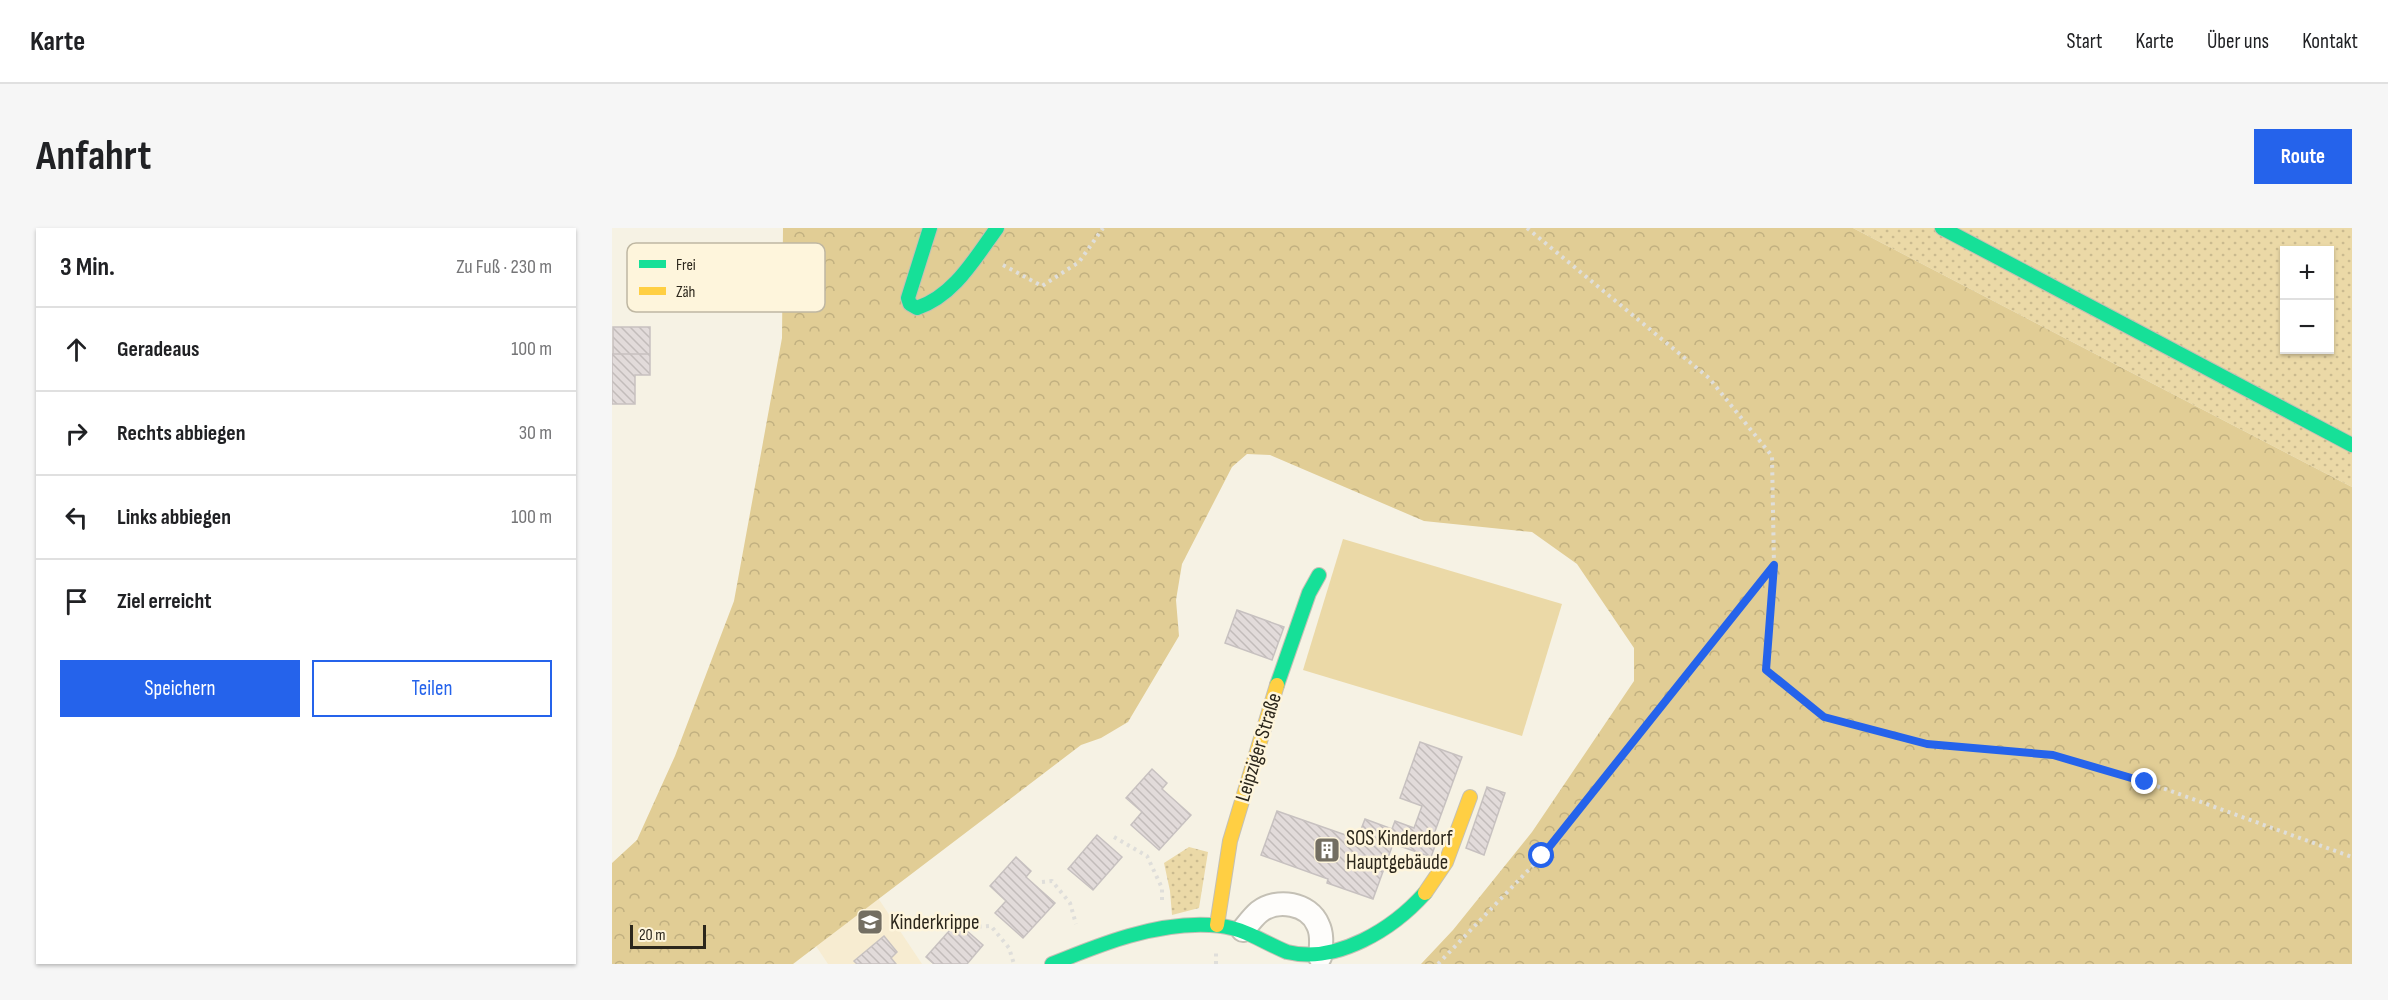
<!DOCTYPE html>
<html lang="de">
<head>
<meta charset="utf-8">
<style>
	:root { --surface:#fff; --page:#f6f6f6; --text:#202124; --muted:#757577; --line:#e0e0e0; --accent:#2563eb }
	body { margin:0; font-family:"Sofia Sans Condensed",sans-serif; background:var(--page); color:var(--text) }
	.controls { position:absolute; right:18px; top:18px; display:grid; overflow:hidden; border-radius:0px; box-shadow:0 2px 4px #0004 }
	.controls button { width:54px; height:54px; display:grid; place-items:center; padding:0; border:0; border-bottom:2px solid var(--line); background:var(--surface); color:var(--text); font:30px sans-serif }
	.scale { position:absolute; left:18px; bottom:15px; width:76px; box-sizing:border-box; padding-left:6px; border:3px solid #2c271c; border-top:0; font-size:16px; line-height:21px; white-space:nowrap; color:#2c271c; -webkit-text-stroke:4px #fef5dc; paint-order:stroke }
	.stop { position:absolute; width:18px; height:18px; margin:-14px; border:4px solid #2563eb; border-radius:50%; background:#fff }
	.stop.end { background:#2563eb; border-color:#fff; box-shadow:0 2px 6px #0008 }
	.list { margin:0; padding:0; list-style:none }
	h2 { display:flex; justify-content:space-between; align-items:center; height:78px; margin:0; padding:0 24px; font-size:26px }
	h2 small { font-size:20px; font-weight:400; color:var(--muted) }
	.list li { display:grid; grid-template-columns:39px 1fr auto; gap:18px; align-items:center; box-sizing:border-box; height:84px; padding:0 24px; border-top:2px solid var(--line) }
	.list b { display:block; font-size:22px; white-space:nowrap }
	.list em { font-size:20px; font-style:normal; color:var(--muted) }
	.actions { display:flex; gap:12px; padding:18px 24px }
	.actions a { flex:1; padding:14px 0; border:2px solid var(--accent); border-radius:0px; text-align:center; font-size:21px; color:var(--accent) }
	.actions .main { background:var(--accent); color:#fff }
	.icon { flex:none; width:33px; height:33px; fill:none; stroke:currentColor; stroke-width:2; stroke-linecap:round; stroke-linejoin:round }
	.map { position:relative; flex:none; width:1740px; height:736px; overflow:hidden; border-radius:0px }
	header { display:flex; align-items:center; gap:36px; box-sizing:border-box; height:84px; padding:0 30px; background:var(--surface); border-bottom:2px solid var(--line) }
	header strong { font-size:28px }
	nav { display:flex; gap:33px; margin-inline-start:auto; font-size:21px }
	.intro { display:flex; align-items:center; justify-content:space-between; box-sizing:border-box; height:144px; padding:0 36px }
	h1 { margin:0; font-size:42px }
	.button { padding:15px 27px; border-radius:0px; background:var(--accent); color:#fff; font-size:21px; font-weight:700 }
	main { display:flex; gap:36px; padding:0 36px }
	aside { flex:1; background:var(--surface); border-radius:0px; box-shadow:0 2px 4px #0004 }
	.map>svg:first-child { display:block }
	.built { fill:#f7ecd1 }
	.green { fill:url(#green-dots); fill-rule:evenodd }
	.forest { fill:url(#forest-crowns) }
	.pitch { fill:#ebd9a7 }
	.building { fill:url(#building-back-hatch); stroke:#c7c1c0; stroke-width:1.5 }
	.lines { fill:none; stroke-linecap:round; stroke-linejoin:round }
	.street-casing { stroke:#c4c0b5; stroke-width:26 }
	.fast-casing { stroke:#c4c0b5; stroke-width:16 }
	.slow-casing { stroke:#c4c0b5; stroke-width:16 }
	.path { stroke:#dfdeda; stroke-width:4; stroke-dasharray:3 4.5; stroke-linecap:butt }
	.street { stroke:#fefdfb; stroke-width:22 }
	.fast { stroke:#16e098; stroke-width:14 }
	.slow { stroke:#ffcf43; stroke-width:14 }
	.route { stroke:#2563eb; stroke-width:8 }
	.labels { text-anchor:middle; stroke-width:5; stroke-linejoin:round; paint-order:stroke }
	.street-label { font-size:21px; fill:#2c271c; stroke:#fef5dc }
	.poi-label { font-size:21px; fill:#2c271c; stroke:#fef5dc; text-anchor:start }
	.key { fill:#fef5dc; stroke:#bfb7a2; stroke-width:1.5 }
	.key-label { font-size:16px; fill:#2c271c }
</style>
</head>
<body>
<header>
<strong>Karte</strong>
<nav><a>Start</a><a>Karte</a><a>Über uns</a><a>Kontakt</a></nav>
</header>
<div class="intro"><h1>Anfahrt</h1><a class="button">Route</a></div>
<main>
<aside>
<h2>3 Min.<small>Zu Fuß · 230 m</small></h2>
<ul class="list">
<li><svg class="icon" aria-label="ahead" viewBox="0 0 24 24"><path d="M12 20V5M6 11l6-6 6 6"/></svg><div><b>Geradeaus</b></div><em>100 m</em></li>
<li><svg class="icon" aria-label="right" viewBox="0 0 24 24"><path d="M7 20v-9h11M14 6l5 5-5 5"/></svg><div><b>Rechts abbiegen</b></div><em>30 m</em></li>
<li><svg class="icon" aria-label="left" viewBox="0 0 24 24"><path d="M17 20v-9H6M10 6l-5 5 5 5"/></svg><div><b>Links abbiegen</b></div><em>100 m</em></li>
<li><svg class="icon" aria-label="arrive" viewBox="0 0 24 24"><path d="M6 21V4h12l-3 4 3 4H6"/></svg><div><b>Ziel erreicht</b></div></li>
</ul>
<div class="actions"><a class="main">Speichern</a><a>Teilen</a></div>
</aside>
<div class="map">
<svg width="1740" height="736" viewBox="0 0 1740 736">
	<defs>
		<pattern id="green-dots" width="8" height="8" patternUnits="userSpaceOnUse" patternTransform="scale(1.5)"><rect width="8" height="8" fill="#ebd9a7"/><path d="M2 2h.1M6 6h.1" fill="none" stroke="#caba8f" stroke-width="1.8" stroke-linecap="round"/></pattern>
		<pattern id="forest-crowns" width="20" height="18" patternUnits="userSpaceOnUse" patternTransform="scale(1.5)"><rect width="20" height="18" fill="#e1cd95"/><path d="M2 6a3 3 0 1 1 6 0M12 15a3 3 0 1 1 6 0" fill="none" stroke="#c1b080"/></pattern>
		<pattern id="building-back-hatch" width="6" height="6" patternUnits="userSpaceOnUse" patternTransform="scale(1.5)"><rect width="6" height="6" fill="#e2dbda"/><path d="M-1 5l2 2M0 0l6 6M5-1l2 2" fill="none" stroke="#c2bcba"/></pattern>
	</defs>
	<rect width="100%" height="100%" fill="#f6f2e4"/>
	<path class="built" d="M266 670 310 736H216L204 718Z"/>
	<path class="green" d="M1241 0H1740V259ZM1672 22H1718V122H1672Z
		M577 619 596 624 587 680 560 687 558 663 552 635Z"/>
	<path class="forest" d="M171 0H1241L1740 259V736H809L841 702 920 604 1022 453V420L965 336 920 304 812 293 658 227 635 226 620 239 570 336 564 372 567 408 516 494 489 510 469 517 181 736H0V635L25 612 63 528 122 373 170 110Z"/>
	<path class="pitch" d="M731 311 950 376 910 508 691 442Z"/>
	<path class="building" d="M1 99H38V126H1Z
		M0 126H38V147H23V176H0Z
		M625 382 672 399 660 432 613 415Z
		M808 514 850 529 822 606 827 607 819 629 748 604 753 591 780 601 783 593 802 600 810 578 788 570Z
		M540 541 555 555 550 561 579 587 547 622 519 597 530 584 514 570Z
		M875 559 893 565 872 627 854 620Z
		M665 583 745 611 748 604 781 616 761 671 715 655 716 651 649 627Z
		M485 607 510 629 481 662 456 641Z
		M404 629 419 643 414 649 443 675 411 710 383 685 394 673 378 658Z
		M345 694 371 717 355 736H322L314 729Z
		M272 708 285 724 279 730 284 736H245L242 733Z"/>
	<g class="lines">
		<defs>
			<path id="street" d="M631 702C636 696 641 689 647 684 665 670 697 675 706 697 711 707 709 718 708 729"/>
			<path id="fast" d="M318 0 296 70 298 76 305 80C342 68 363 30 385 0
				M1330 0 1740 217
				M665 457 697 365 707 347
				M440 736C489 716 544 694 598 697 631 698 646 712 675 724 725 736 781 701 813 665"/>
			<path id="slow" d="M813 665 834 634 858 569
				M605 697 618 613 665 457"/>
		</defs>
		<use href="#street" class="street-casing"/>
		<use href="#fast" class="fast-casing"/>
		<use href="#slow" class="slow-casing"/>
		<path class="path" d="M915 0 1097 150 1160 228 1162 337 1153 442 1212 489 1315 516 1441 527 1534 554 1740 629
			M391 37 430 58 467 34 491 0
			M502 609 535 628 550 660V674
			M430 654 440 653 458 675 464 696
			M359 699 379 698 397 720 402 736
			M604 736V725
			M826 736 930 628 1161 337"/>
		<use href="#street" class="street"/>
		<use href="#fast" class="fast"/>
		<use href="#slow" class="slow"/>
	</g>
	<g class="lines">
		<path class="route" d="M930 628 1162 337 1154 442 1212 489 1315 516 1441 527 1533 554"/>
	</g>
	<defs>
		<symbol id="building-square" viewBox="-11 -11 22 22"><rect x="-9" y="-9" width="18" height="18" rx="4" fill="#736e62" stroke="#fef5dc"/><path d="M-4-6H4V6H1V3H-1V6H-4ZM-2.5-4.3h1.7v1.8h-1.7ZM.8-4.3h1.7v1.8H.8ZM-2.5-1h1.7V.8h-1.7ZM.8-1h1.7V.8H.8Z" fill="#fff"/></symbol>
		<symbol id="school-square" viewBox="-11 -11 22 22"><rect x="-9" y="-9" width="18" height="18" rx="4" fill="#736e62" stroke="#fef5dc"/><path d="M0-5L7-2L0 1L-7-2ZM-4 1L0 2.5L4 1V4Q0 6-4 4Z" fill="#fff"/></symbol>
	</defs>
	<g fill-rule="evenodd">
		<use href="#building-square" x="700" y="607" width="30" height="30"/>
		<use href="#school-square" x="243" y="679" width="30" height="30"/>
	</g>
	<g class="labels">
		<g class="street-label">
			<text transform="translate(646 519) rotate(-73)" y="7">Leipziger Straße</text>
		</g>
		<g class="poi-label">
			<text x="734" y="617">SOS Kinderdorf<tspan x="734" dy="24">Hauptgebäude</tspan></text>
			<text x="278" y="701">Kinderkrippe</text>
		</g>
	</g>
	<rect x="15" y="15" width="198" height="69" rx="9" class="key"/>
	<rect x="27" y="32" width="27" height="8" fill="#16e098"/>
	<rect x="27" y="59" width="27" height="8" fill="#ffcf43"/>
	<g class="key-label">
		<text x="64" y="42">Frei</text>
		<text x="64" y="69">Zäh</text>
	</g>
</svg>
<div class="controls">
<button>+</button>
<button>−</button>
</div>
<div class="scale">20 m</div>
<div class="stop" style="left:930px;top:628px"></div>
<div class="stop end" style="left:1533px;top:554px"></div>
</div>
</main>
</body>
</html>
